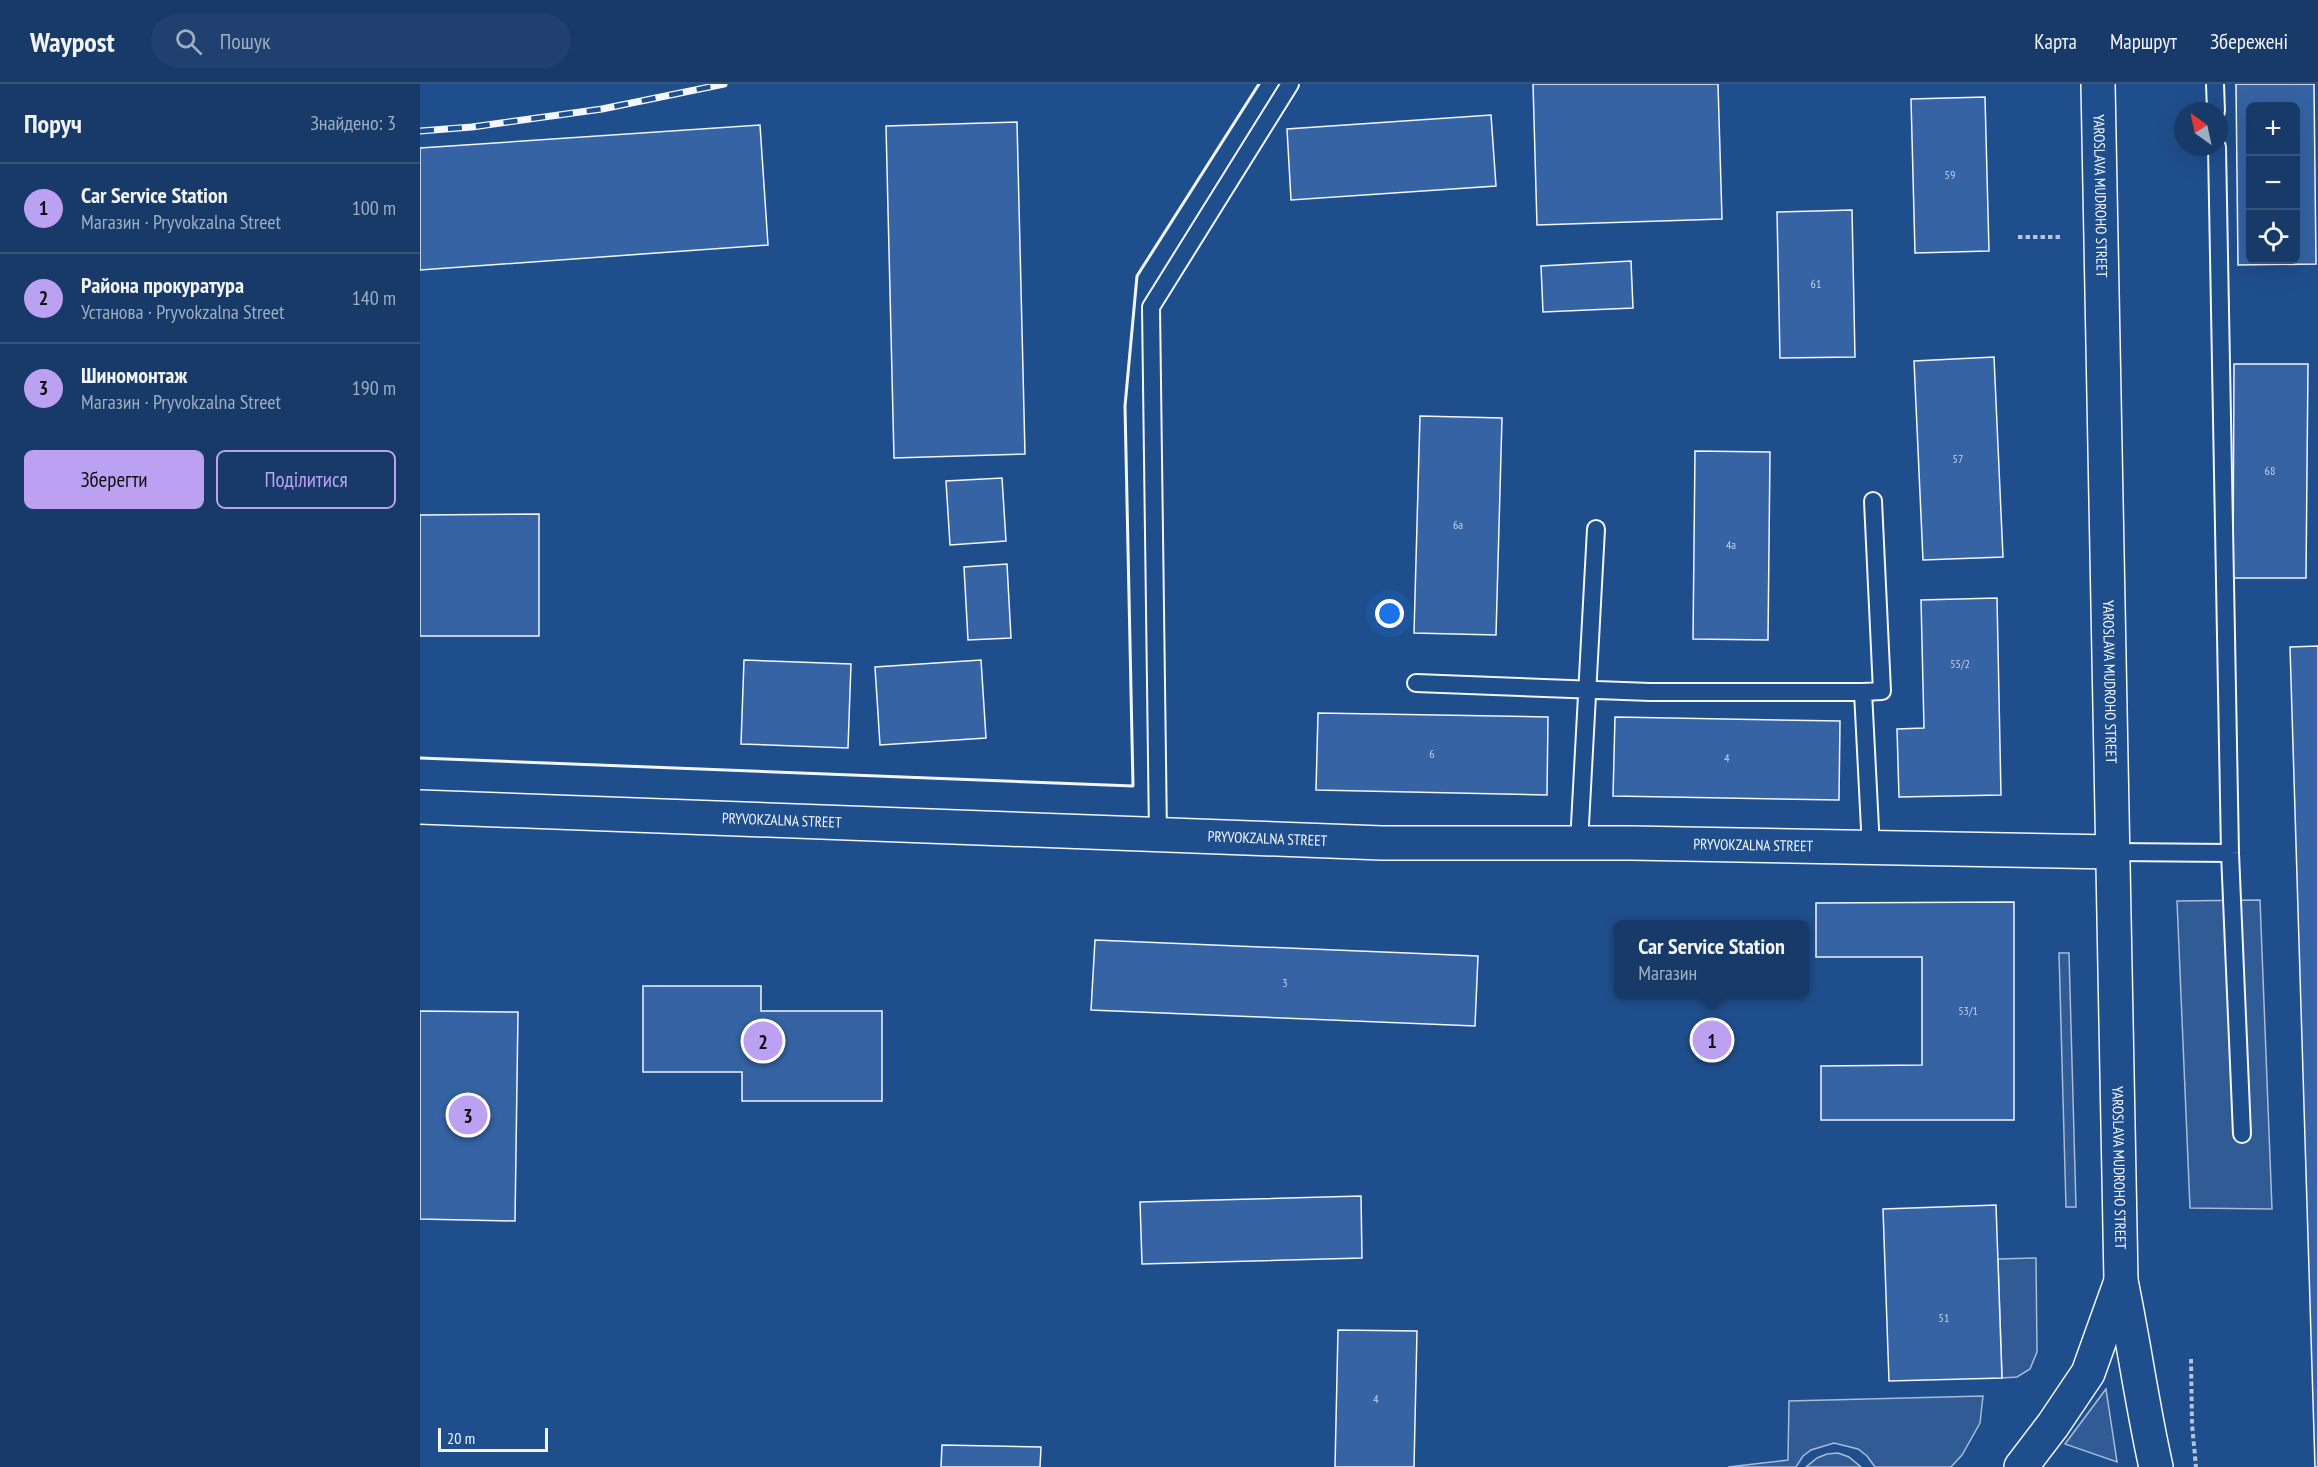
<!DOCTYPE html>
<html lang="uk">
<head>
<meta charset="utf-8">
<style>
	:root { --surface:#173a69; --page:#20416f; --text:#f1f3f6; --muted:#9eadc0; --line:#36547d; --accent:#bca0f2 }
	body { margin:0; font-family:"PT Sans Narrow",sans-serif; background:var(--page); color:var(--text) }
	.controls { position:absolute; right:18px; top:18px; display:grid; overflow:hidden; border-radius:9px; box-shadow:0 6px 24px #0002 }
	.controls button { width:54px; height:54px; display:grid; place-items:center; padding:0; border:0; border-bottom:2px solid var(--line); background:var(--surface); color:var(--text); font:30px sans-serif }
	.compass { position:absolute; left:1754px; top:18px; width:54px; height:54px; border-radius:50%; background:var(--surface); box-shadow:0 6px 24px #0002; rotate:327deg }
	.scale { position:absolute; left:18px; bottom:15px; width:110px; box-sizing:border-box; padding-left:6px; border:3px solid #f2f6ff; border-top:0; font-size:16px; line-height:21px; white-space:nowrap; color:#f2f6ff; -webkit-text-stroke:4px #1f4e8c; paint-order:stroke }
	.you { position:absolute; left:970px; top:530px; width:21px; height:21px; margin:-15px; border:4px solid #fff; border-radius:50%; background:#1a73e8; box-shadow:0 0 0 9px #1a73e833 }
	.badge { display:grid; place-items:center; width:39px; height:39px; border-radius:50%; background:var(--accent); color:#111; font-size:20px; font-weight:700 }
	.pin { position:absolute; translate:-50% -50%; border:3px solid #fff; box-shadow:0 2px 6px #0006 }
	.popup { position:absolute; left:1194px; top:836px; width:195px; height:78px; box-sizing:border-box; display:grid; place-content:center; border-radius:9px; background:var(--surface); filter:drop-shadow(0 2px 4px #0005); font-size:20px; white-space:nowrap; color:var(--muted) }
	.popup b { font-size:22px; color:var(--text) }
	.popup::after { content:''; position:absolute; left:50%; top:100%; margin-left:-12px; border:12px solid transparent; border-top-color:var(--surface) }
	.list { margin:0; padding:0; list-style:none }
	h2 { display:flex; justify-content:space-between; align-items:center; height:78px; margin:0; padding:0 24px; font-size:26px }
	h2 small { font-size:20px; font-weight:400; color:var(--muted) }
	.list li { display:grid; grid-template-columns:39px 1fr auto; gap:18px; align-items:center; box-sizing:border-box; height:90px; padding:0 24px; border-top:2px solid var(--line) }
	.list b { display:block; font-size:22px; white-space:nowrap }
	.list p { margin:0; font-size:20px; white-space:nowrap; color:var(--muted) }
	.list em { font-size:20px; font-style:normal; color:var(--muted) }
	.actions { display:flex; gap:12px; padding:18px 24px }
	.actions a { flex:1; padding:14px 0; border:2px solid var(--accent); border-radius:9px; text-align:center; font-size:21px; color:var(--accent) }
	.actions .main { background:var(--accent); color:#111 }
	.icon { flex:none; width:33px; height:33px; fill:none; stroke:currentColor; stroke-width:2; stroke-linecap:round; stroke-linejoin:round }
	.map { position:relative; flex:none; width:1898px; height:1383px; overflow:hidden }
	header { display:flex; align-items:center; gap:36px; box-sizing:border-box; height:84px; padding:0 30px; background:var(--surface); border-bottom:2px solid var(--line) }
	header strong { font-size:28px }
	nav { display:flex; gap:33px; margin-inline-start:auto; font-size:21px }
	.search { width:420px; height:54px; background:var(--page); display:flex; align-items:center; gap:15px; box-sizing:border-box; padding:0 21px; border-radius:33px; color:var(--muted); font-size:22px }
	main { display:flex }
	aside { flex:1; background:var(--surface) }
	.map>svg:first-child { display:block }
	.built { fill:#305b95; stroke:#a8bbd7; stroke-width:1.5 }
	.building { fill:#3563a3; stroke:#f2f6ff; stroke-width:1.5; fill-rule:evenodd }
	.lines { fill:none; stroke-linecap:round; stroke-linejoin:round }
	.lane-casing { stroke:#f2f6ff; stroke-width:20 }
	.secondary-casing { stroke:#f2f6ff; stroke-width:36 }
	.primary-casing { stroke:#f2f6ff; stroke-width:36 }
	.path { stroke:#b3c4dc; stroke-width:4; stroke-dasharray:4.5 3; stroke-linecap:butt }
	.lane { stroke:#1f4e8c; stroke-width:16 }
	.secondary { stroke:#1f4e8c; stroke-width:33 }
	.primary { stroke:#1f4e8c; stroke-width:33 }
	.rail-casing { stroke:#f2f6ff; stroke-width:7 }
	.rail { stroke:#1f4e8c; stroke-width:4.5; stroke-dasharray:14; stroke-linecap:butt }
	.wall { stroke:#f2f6ff; stroke-width:3 }
	.labels { text-anchor:middle; stroke-width:4.5; stroke-linejoin:round; paint-order:stroke }
	.number-label { font-size:12px; fill:#c3d1e8 }
	.street-label { font-size:15px; fill:#f2f6ff; stroke:#1f4e8c }
</style>
</head>
<body>
<header>
<strong>Waypost</strong>
<div class="search"><svg class="icon" aria-label="search" viewBox="0 0 24 24"><circle cx="10" cy="10" r="6"/><path d="M15 15l6 6"/></svg>Пошук</div>
<nav><a>Карта</a><a>Маршрут</a><a>Збережені</a></nav>
</header>
<main>
<aside>
<h2>Поруч<small>Знайдено: 3</small></h2>
<ul class="list">
<li><span class="badge">1</span><div><b>Car Service Station</b><p>Магазин · Pryvokzalna Street</p></div><em>100 m</em></li>
<li><span class="badge">2</span><div><b>Района прокуратура</b><p>Установа · Pryvokzalna Street</p></div><em>140 m</em></li>
<li><span class="badge">3</span><div><b>Шиномонтаж</b><p>Магазин · Pryvokzalna Street</p></div><em>190 m</em></li>
</ul>
<div class="actions"><a class="main">Зберегти</a><a>Поділитися</a></div>
</aside>
<div class="map">
<svg width="1898" height="1383" viewBox="0 0 1898 1383">
	<rect width="100%" height="100%" fill="#1f4e8c"/>
	<path class="built" d="M1840 816 1852 1125 1770 1124 1757 817Z
		M1639 869H1649L1656 1123H1646Z
		M1616 1174 1617 1268 1610 1285 1597 1293 1582 1294 1578 1175Z
		M1686 1305 1697 1378 1645 1360Z
		M1563 1312 1560 1339 1542 1371 1531 1383H1455L1447 1372 1438 1365 1414 1359 1391 1366 1383 1372 1376 1383H1308L1368 1376 1369 1317Z
		M1418 1369 1429 1373 1441 1383H1386L1397 1374 1407 1370Z"/>
	<path class="building" d="M1113 0H1298L1302 135 1117 141Z
		M1816 0H1894L1896 180 1818 181ZM1830 22H1876V176H1830Z
		M1565 13 1569 167 1495 169 1491 15Z
		M1071 31 1076 102 871 116 867 45Z
		M597 38 605 370 474 374 466 42Z
		M340 41 348 161 0 186V64Z
		M1432 126 1435 273 1360 274 1357 128Z
		M1211 177 1213 224 1123 228 1121 182Z
		M1574 273 1583 473 1503 476 1494 277Z
		M1814 280H1888L1886 494H1813Z
		M1000 332 1082 334 1076 551 994 549Z
		M1275 367 1350 368 1348 556 1273 555Z
		M582 394 586 457 530 461 526 397Z
		M119 430V552H0V431Z
		M587 480 591 554 548 556 544 483Z
		M1577 514 1581 711 1479 713 1477 645 1504 644 1501 516Z
		M1898 562V1383H1895L1870 563Z
		M324 576 431 580 428 664 321 660Z
		M561 576 566 654 460 661 455 583Z
		M898 629 1128 633 1127 711 896 706Z
		M1195 633 1420 637 1419 716 1193 712Z
		M1594 818V1036H1401V982L1502 981V873H1396V819Z
		M675 856 1058 872 1055 942 671 926Z
		M223 902H341V927H462V1017H322V988H223Z
		M0 927 98 928 95 1137 0 1135Z
		M941 1112 942 1174 722 1180 720 1118Z
		M1576 1121 1582 1294 1469 1297 1463 1125Z
		M918 1246 997 1247 994 1383H915Z
		M522 1361 621 1363 620 1383H521Z"/>
	<g class="lines">
		<defs>
			<path id="lane" d="M1795 0 1796 27
				M1797 63 1810 769 1822 1050
				M996 599 1230 608H1443
				M738 751 731 223 870 0
				M1159 759 1176 445
				M1451 764 1443 608 1462 607 1453 417
				M1693 768 1810 769"/>
			<g id="secondary">
				<path id="s1" d="M0 723 962 759H1211L1693 768"/>
			</g>
			<g id="primary">
				<path id="s2" d="M1678 0 1701 1197C1714 1259 1722 1321 1736 1383"/>
				<path d="M1601 1383 1633 1341 1668 1289 1701 1197"/>
			</g>
		</defs>
		<use href="#lane" class="lane-casing"/>
		<use href="#secondary" class="secondary-casing"/>
		<use href="#primary" class="primary-casing"/>
		<path class="path" d="M1598 153H1640
			M1771 1275 1772 1340 1776 1383"/>
		<use href="#lane" class="lane"/>
		<use href="#secondary" class="secondary"/>
		<use href="#primary" class="primary"/>
		<defs>
			<path id="rail" d="M0 47 52 43 182 25 304 0"/>
		</defs>
		<use href="#rail" class="rail-casing"/>
		<use href="#rail" class="rail"/>
		<path class="wall" d="M0 674 713 702 705 322 717 192 839 0"/>
	</g>
	<g class="labels">
		<g class="number-label">
			<text x="1530" y="95">59</text>
			<text x="1396" y="204">61</text>
			<text x="1538" y="379">57</text>
			<text x="1850" y="391">68</text>
			<text x="1038" y="445">6а</text>
			<text x="1311" y="465">4а</text>
			<text x="1540" y="584">55/2</text>
			<text x="1012" y="674">6</text>
			<text x="1307" y="678">4</text>
			<text x="865" y="903">3</text>
			<text x="1548" y="931">53/1</text>
			<text x="1524" y="1238">51</text>
			<text x="956" y="1319">4</text>
		</g>
		<g class="street-label">
			<text dy="5" stroke="none"><textPath href="#s2" startOffset="112">YAROSLAVA MUDROHO STREET</textPath></text>
			<text dy="5" stroke="none"><textPath href="#s2" startOffset="598">YAROSLAVA MUDROHO STREET</textPath></text>
			<text dy="5" stroke="none"><textPath href="#s1" startOffset="362">PRYVOKZALNA STREET</textPath></text>
			<text dy="5" stroke="none"><textPath href="#s1" startOffset="848">PRYVOKZALNA STREET</textPath></text>
			<text dy="5" stroke="none"><textPath href="#s1" startOffset="1334">PRYVOKZALNA STREET</textPath></text>
			<text dy="5" stroke="none"><textPath href="#s2" startOffset="1084">YAROSLAVA MUDROHO STREET</textPath></text>
		</g>
	</g>
</svg>
<div class="controls">
<button>+</button>
<button>−</button>
<button><svg class="icon" aria-label="locate" viewBox="0 0 24 24"><circle cx="12" cy="12" r="6"/><path d="M12 2v4M12 18v4M2 12h4M18 12h4"/></svg></button>
</div>
<svg class="compass" viewBox="-18 -18 36 36"><path d="M0-13l5 13h-10z" fill="#e53935"/><path d="M0 13l5-13h-10z" fill="#9eadc0"/></svg>
<div class="scale">20 m</div>
<div class="you"></div>
<div class="pin badge" style="left:1292px;top:956px">1</div>
<div class="popup"><b>Car Service Station</b>Магазин</div>
<div class="pin badge" style="left:343px;top:957px">2</div>
<div class="pin badge" style="left:48px;top:1031px">3</div>
</div>
</main>
</body>
</html>
